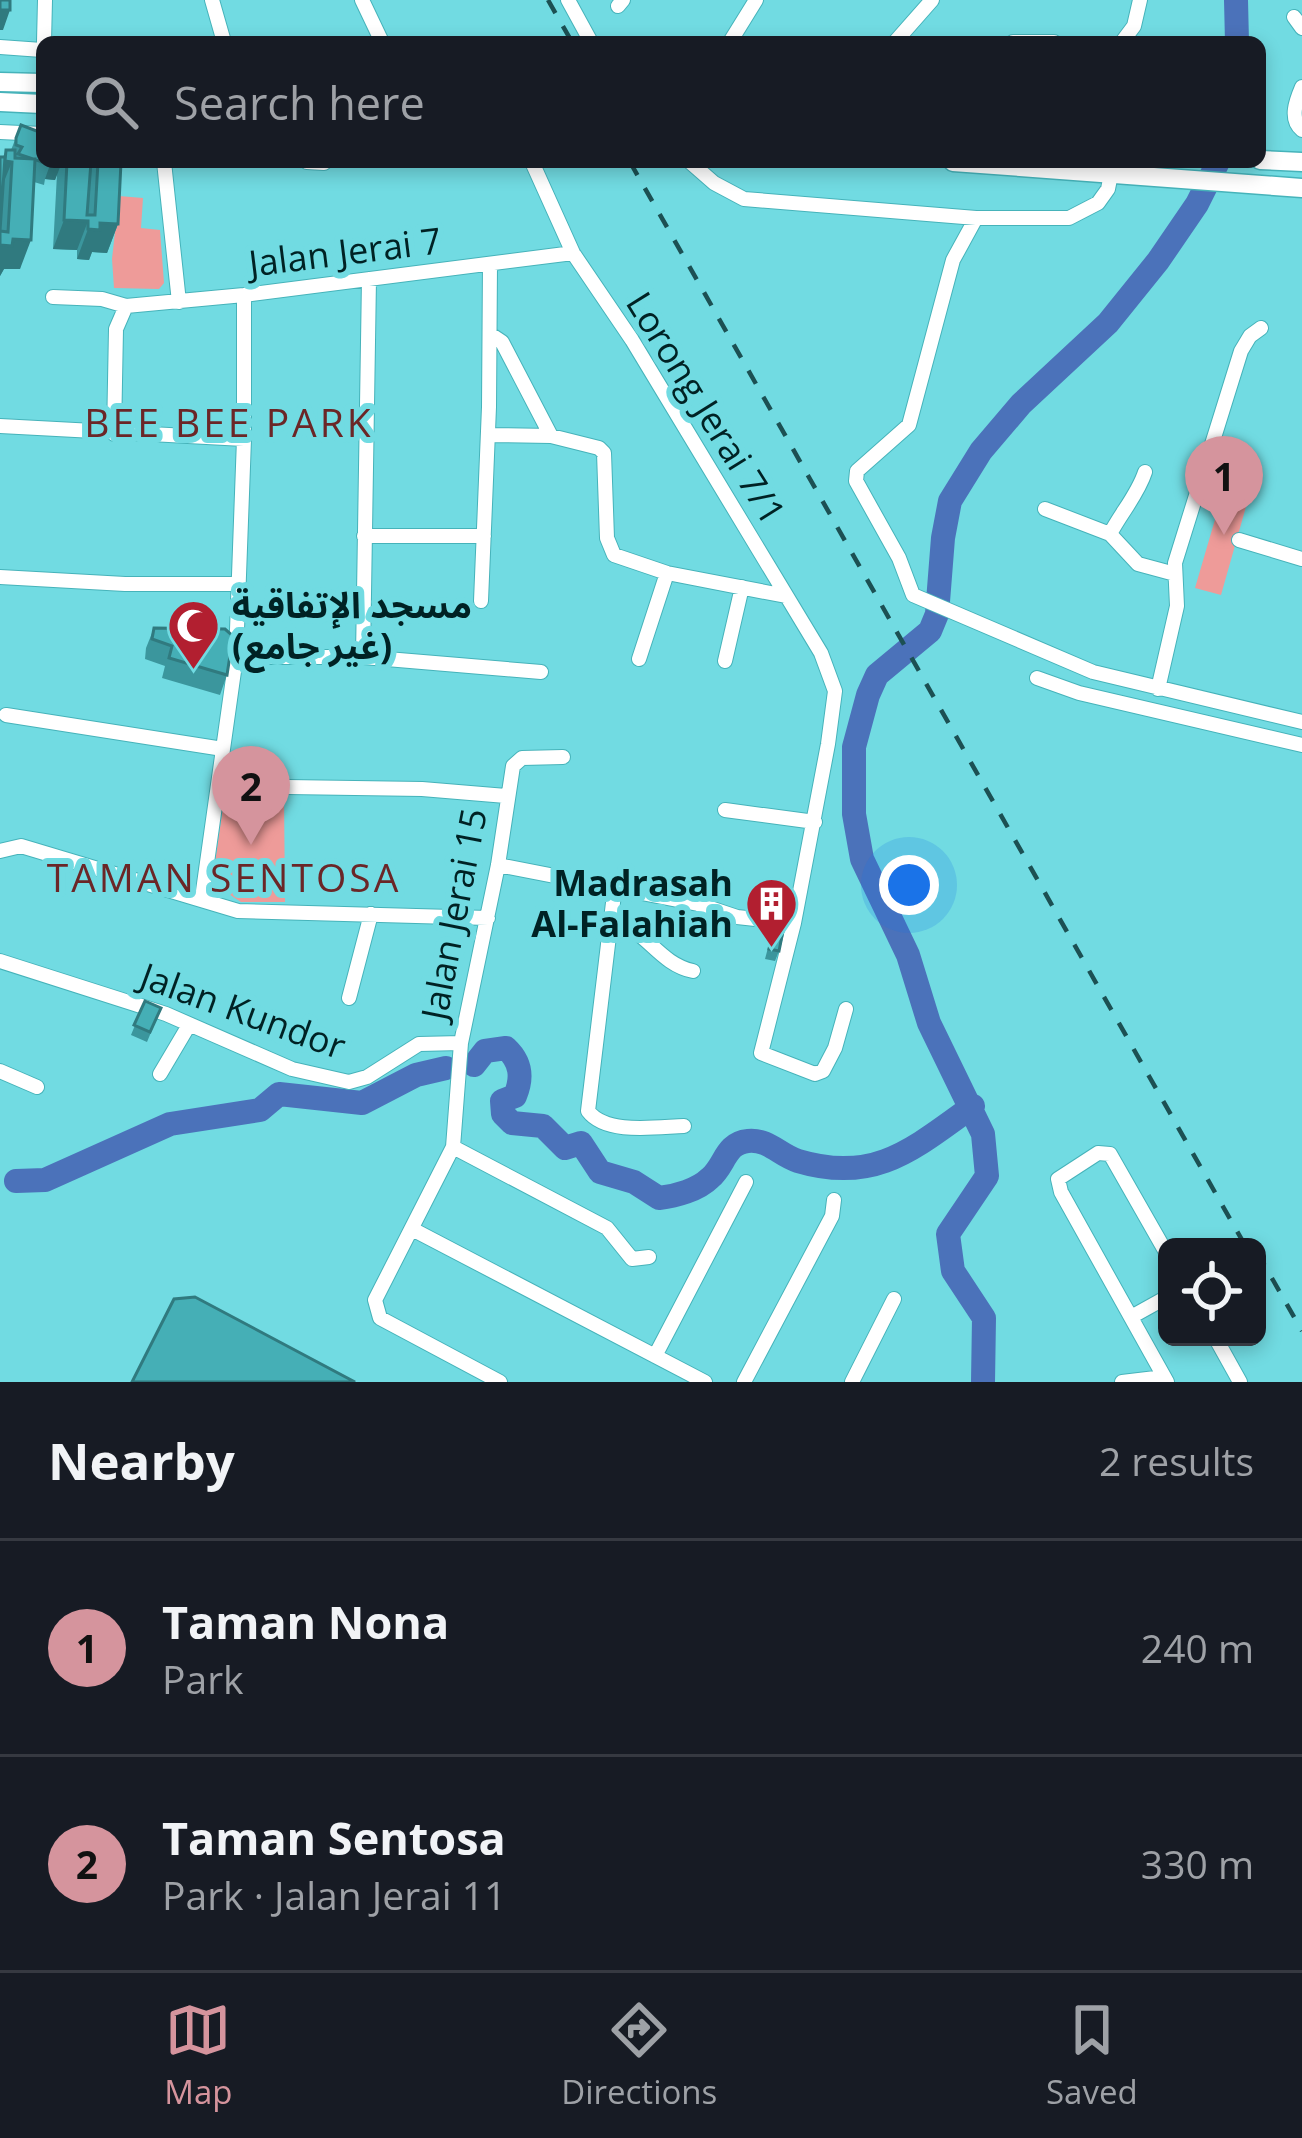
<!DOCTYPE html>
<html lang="en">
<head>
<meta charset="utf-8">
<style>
	:root { --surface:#171b24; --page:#242831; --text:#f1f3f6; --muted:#9ea1a6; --line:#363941; --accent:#d5949d }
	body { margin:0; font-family:"Open Sans","Noto Sans Arabic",sans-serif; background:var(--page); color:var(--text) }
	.controls { position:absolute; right:36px; bottom:36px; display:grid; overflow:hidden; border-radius:18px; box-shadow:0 6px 18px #0003 }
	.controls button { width:108px; height:108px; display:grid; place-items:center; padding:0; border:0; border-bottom:3px solid var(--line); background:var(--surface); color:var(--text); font:60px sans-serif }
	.you { position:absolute; left:909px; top:885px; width:42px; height:42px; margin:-30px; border:9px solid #fff; border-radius:50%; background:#1a73e8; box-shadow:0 0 0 18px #1a73e833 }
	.badge { display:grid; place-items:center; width:78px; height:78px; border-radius:50%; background:var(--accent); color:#111; font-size:39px; font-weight:700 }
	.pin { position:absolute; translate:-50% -99px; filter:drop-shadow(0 3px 6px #0008) }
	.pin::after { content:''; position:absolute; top:63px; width:42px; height:36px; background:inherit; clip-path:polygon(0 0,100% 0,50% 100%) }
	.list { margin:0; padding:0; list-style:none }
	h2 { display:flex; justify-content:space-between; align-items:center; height:156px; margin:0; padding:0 48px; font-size:51px }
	h2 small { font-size:39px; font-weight:400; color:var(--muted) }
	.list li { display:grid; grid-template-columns:78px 1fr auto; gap:36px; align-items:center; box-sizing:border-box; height:216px; padding:0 48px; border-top:3px solid var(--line) }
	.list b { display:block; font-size:45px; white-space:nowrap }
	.list p { margin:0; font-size:39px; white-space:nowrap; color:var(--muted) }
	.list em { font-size:39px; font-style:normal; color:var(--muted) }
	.icon { flex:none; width:66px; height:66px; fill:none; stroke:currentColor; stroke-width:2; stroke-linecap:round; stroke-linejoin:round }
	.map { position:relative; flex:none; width:1302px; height:1382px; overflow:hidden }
	.search { position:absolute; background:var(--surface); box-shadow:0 6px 18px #0003; left:36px; right:36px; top:36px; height:132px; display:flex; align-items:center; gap:30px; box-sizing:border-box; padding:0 42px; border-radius:18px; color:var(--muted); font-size:45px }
	.sheet { height:588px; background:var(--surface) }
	nav { display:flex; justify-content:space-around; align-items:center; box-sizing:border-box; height:168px; border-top:3px solid var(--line); background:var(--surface); font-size:33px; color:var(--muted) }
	nav a { display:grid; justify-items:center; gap:6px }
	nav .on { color:var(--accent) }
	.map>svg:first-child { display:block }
	.green { fill:#ee9b99 }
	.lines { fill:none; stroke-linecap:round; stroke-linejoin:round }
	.river { stroke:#4b72ba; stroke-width:24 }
	.street-casing { stroke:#46b3ba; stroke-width:16 }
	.secondary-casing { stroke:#46b3ba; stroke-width:21 }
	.street { stroke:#fff; stroke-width:14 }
	.secondary { stroke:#fff; stroke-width:18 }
	.rail { stroke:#1c5053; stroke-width:4.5; stroke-dasharray:15 15; stroke-linecap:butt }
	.wall { fill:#3b969d }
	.shaded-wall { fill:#307a7f }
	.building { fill:#45afb6; stroke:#307a7f; stroke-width:3 }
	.labels { text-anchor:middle; stroke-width:12; stroke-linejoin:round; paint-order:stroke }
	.street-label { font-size:36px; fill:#002224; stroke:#71dbe2 }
	.poi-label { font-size:36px; font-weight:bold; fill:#002224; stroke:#71dbe2; text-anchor:start }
	.neighbourhood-label { font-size:39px; letter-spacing:3px; fill:#6b2627; stroke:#71dbe2 }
</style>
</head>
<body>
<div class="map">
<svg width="1302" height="1382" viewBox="0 0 1302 1382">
	<rect width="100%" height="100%" fill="#71dbe2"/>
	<path class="green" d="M119 196 143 198 141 228 160 230 164 283 159 289 114 288 112 259Z
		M1228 475 1253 482 1221 595 1195 588Z
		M284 796 285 902H241L212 883 223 807 237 797Z"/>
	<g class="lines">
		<path class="river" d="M1236 0 1237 42
			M474 1065 485 1051 506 1048C521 1062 523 1077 515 1096L502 1101 503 1114 512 1123 543 1126 565 1148 581 1143 600 1172 634 1182 659 1198C676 1196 698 1190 710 1178 725 1166 725 1143 748 1141 769 1139 779 1155 798 1161 875 1184 913 1149 973 1106
			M16 1181 45 1180 170 1124 260 1110 279 1094 362 1103 416 1075 446 1068
			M983 1382 984 1318 953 1271 948 1234 987 1176 983 1134 929 1023 908 955 862 859 854 814V747L868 695 877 675 930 631 937 614 943 538 950 501 981 451 1021 404 1108 323 1158 261 1197 204 1218 162"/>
		<defs>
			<path id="street" d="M212 0 224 42
				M362 0 382 42
				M568 0 591 42
				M618 6 623 0
				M1294 17 1302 28
				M44 42 45 0
				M730 42 756 0
				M895 42 932 0
				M1013 42H1054
				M1122 42 1134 26 1140 0
				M0 47 42 50
				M1302 87C1296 101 1289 119 1302 130
				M0 132 42 134
				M164 162 179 302
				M307 162 324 163
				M532 162 573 253 632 340 821 653 835 691 828 744 794 923 761 1053 815 1074 823 1071 835 1048 846 1009
				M690 162 714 183 744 199 976 218H1069L1098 203 1108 189 1111 174
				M976 218 953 260 909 425 857 471 856 481 899 558 913 595 1093 672 1302 722
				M53 297 102 299 126 306
				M126 306 244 295 573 253
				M490 334 502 342 551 436
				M0 426 244 439
				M114 434 116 329 126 306
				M488 435 551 436 599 448 604 453 607 538 614 555 667 573 786 596
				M1045 509 1110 534 1138 564 1175 574
				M1110 534C1121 513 1138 494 1145 472
				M364 536H484
				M1239 540 1302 559
				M0 577 125 584H239
				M481 601 489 407 490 264
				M236 657H363L541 672
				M363 657 369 279
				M639 659 667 573
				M725 661 742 587
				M1037 678 1079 693 1302 745
				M1158 689 1177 606 1175 563 1241 351 1250 336 1261 328
				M6 715 223 749
				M218 786 422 789 506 796
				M725 810 815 822
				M0 851 21 846 238 911 488 918
				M498 865 698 904 737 917 794 923
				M615 886 588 1111C606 1135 656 1127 684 1126
				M202 898 236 657 244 439V295
				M611 920C645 927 658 964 693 971
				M0 961 166 1014 292 1069 349 1082 367 1077 419 1044 461 1043
				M349 998 371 914
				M0 1071 37 1087
				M160 1074 189 1025
				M453 1147 607 1228 632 1259 649 1257
				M412 1229 705 1382
				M1131 1317 1167 1297
				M1215 1337 1240 1382
				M655 1356 746 1182
				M500 1382 380 1318 375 1300 453 1147 461 1043 498 865 513 766 522 758 563 757
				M744 1382 832 1216 834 1200
				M852 1382 894 1299
				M1122 1382 1164 1377
				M1167 1382 1061 1192 1058 1179 1098 1153 1110 1154 1167 1254"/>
			<path id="secondary" d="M0 82 42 83
				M0 102 42 104
				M1260 160 1302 162
				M953 162 1302 188"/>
		</defs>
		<use href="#street" class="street-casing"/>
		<use href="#secondary" class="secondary-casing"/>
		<use href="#street" class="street"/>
		<use href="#secondary" class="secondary"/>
		<path class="rail" d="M548 0 572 42
			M630 162 1246 1247
			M1257 1252 1302 1331"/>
	</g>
	<path class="wall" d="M21 125 42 162H121L118 224 107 253 92 252 89 260 77 259V250L53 249 57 174 55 180 45 179 44 185 34 182 20 269H4L0 276V157H3L6 150H11Z
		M154 628 227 675 220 695 162 678 165 666 145 659 146 648Z
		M773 929 779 951 775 961 765 959Z
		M145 1001 161 1008 147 1042 131 1035Z"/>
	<path class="shaded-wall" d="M0 10H10L3 30H0Z
		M5 161 12 162 0 191Z
		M51 162H62L55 180 45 179Z
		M64 220 88 221 77 250 53 249Z
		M100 223 118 224 107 253 92 252 89 260 77 259 88 229Z
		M13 239 31 240 20 269H4L0 276V245Z"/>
	<path class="building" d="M0 0H10V10H0Z
		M21 125 42 133V162H51V165L18 154 22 147 16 145V138Z
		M6 150H15V158L35 159 31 240 13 239 12 246 0 245V231L8 232 12 162 5 161Z
		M0 157H5L0 231Z
		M67 162H91L87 215H95L98 162H121L118 224 100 223V230L88 229V221L64 220Z
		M154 628 225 629 233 636 227 675 169 658 172 646 152 639Z
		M773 929 783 931 779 951 769 949Z
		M145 1001 161 1008 150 1032 134 1025Z
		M195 1297 355 1382H132L174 1299Z"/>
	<defs>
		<symbol id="mosque-pin" viewBox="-11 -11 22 30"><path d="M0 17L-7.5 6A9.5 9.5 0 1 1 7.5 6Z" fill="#b21f30" stroke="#71dbe2"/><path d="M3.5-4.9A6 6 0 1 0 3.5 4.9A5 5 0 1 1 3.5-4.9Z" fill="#fff"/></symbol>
		<symbol id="building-pin" viewBox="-11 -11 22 30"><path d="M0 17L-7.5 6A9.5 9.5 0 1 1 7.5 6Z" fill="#b21f30" stroke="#71dbe2"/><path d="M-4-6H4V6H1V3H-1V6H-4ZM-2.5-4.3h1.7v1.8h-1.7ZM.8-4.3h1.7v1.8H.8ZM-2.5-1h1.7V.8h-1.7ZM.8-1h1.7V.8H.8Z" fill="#fff"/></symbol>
	</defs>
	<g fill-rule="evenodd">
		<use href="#mosque-pin" x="164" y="596" width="59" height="81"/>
		<use href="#building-pin" x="742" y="874" width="59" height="81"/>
	</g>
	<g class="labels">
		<g class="street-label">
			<text transform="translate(345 252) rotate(-7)" y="13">Jalan Jerai 7</text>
			<text transform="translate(706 408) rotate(58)" y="13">Lorong Jerai 7/1</text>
			<text transform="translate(454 914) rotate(-79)" y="13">Jalan Jerai 15</text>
			<text transform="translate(243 1011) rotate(20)" y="13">Jalan Kundor</text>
		</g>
		<g class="poi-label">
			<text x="232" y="618">مسجد الإتفاقية<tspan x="232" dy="41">(غير جامع)</tspan></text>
			<text x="733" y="896" text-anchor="end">Madrasah<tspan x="733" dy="41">Al-Falahiah</tspan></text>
		</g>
		<g class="neighbourhood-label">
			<text x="229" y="437">BEE BEE PARK</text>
			<text x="224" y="892">TAMAN SENTOSA</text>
		</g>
	</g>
</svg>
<div class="controls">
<button><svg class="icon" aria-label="locate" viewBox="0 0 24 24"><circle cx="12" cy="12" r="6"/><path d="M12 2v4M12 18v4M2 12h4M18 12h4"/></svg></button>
</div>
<div class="you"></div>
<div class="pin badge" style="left:1224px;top:535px">1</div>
<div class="pin badge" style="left:251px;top:845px">2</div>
<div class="search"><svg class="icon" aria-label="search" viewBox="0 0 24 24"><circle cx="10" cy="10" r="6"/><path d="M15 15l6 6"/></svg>Search here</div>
</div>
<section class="sheet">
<h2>Nearby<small>2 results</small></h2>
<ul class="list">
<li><span class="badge">1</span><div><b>Taman Nona</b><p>Park</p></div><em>240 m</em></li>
<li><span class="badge">2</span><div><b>Taman Sentosa</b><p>Park · Jalan Jerai 11</p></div><em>330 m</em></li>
</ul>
</section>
<nav>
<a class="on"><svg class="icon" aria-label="map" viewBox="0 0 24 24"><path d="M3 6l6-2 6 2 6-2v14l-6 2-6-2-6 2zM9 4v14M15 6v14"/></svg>Map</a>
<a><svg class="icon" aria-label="directions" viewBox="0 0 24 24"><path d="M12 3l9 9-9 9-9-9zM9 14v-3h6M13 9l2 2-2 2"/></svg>Directions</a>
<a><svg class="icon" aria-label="saved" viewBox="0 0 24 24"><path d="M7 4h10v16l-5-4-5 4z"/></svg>Saved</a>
</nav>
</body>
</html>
